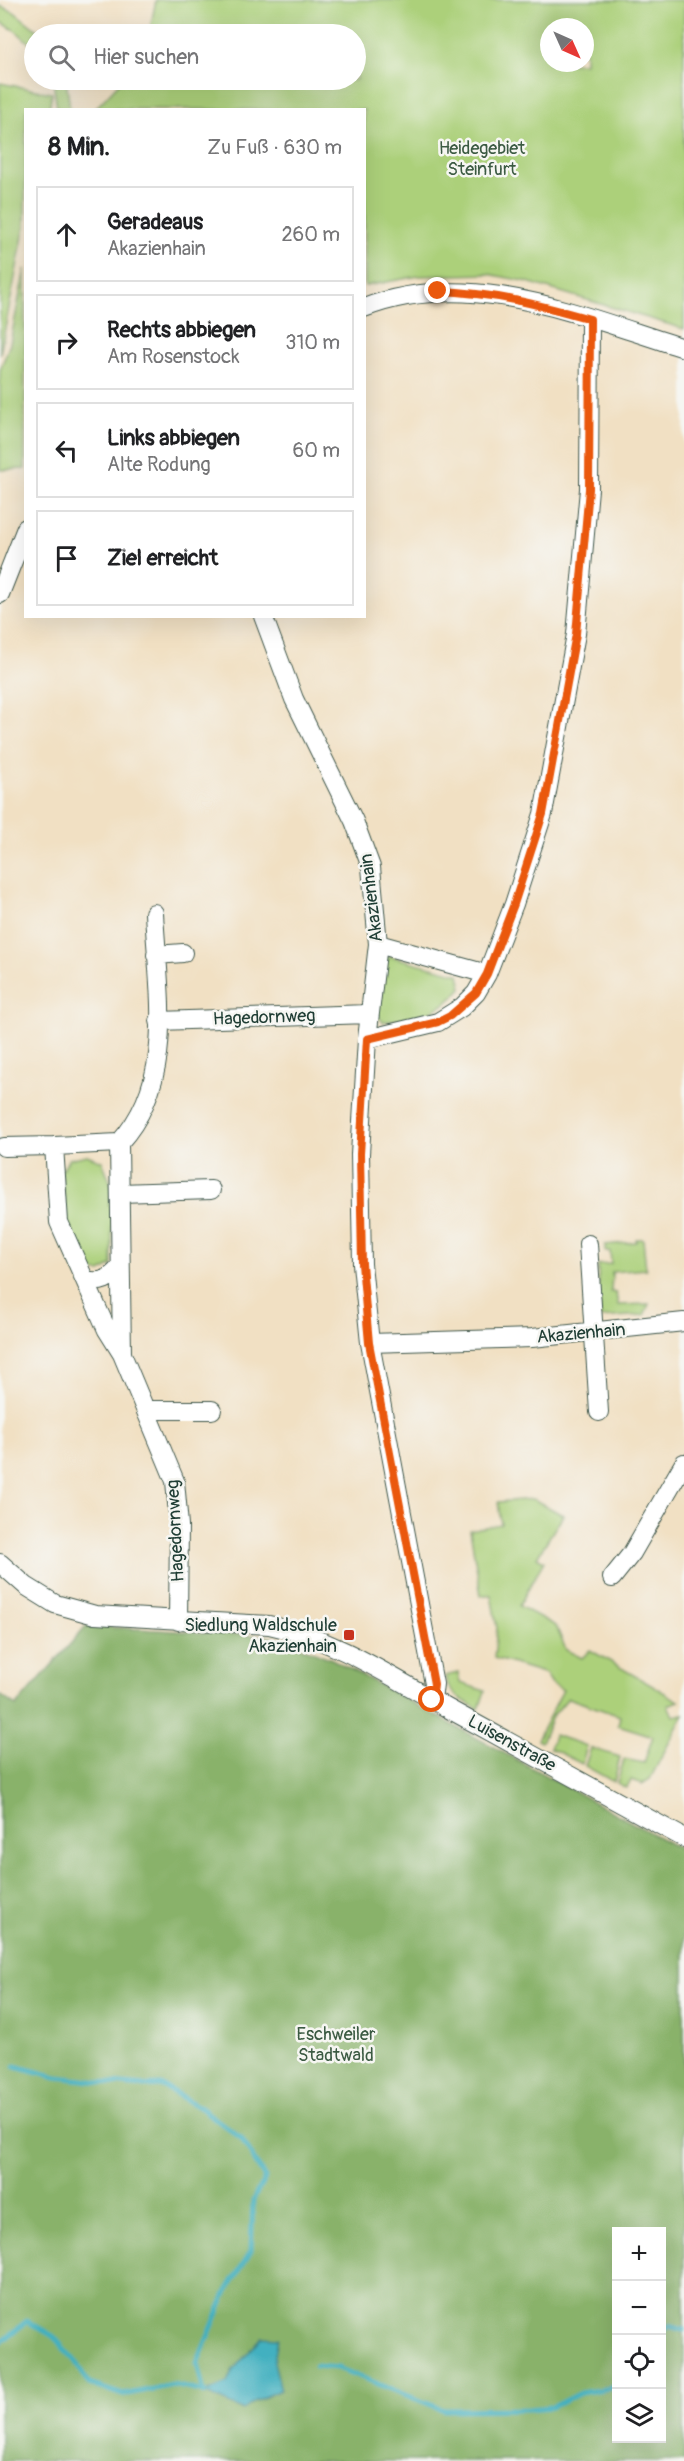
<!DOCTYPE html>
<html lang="de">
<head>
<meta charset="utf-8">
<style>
	:root { --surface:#fff; --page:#f6f6f6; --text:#202124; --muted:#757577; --line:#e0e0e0 }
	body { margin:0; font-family:Pangolin,sans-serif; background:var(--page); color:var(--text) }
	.controls { position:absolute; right:18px; bottom:18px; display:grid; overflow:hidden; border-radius:0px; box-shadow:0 6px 24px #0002 }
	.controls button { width:54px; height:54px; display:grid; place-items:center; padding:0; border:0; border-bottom:2px solid var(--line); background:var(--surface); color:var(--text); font:30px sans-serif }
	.compass { position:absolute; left:540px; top:18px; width:54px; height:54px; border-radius:50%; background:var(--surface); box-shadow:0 6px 24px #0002; rotate:135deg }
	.stop { position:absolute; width:18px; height:18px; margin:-14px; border:4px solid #ea580c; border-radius:50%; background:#fff }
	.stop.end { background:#ea580c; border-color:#fff; box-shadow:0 2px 6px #0008 }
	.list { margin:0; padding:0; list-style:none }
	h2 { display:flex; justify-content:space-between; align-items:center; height:78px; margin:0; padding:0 24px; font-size:26px }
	h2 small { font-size:20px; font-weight:400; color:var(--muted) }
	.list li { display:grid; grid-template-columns:39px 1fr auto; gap:18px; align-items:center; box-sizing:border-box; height:96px; margin:0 12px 12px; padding:0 12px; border:2px solid var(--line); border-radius:0px }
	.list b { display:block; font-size:22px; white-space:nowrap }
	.list p { margin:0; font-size:20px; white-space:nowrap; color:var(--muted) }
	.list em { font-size:20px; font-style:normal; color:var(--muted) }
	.icon { flex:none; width:33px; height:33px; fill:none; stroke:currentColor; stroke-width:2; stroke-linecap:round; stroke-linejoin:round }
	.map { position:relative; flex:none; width:684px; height:2461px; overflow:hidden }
	.search { position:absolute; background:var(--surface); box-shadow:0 6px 24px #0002; left:24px; top:24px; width:342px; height:66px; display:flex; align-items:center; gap:15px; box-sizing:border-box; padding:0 21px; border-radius:33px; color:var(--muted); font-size:22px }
	.panel { position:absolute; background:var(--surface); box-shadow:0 6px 24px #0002; left:24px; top:108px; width:342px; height:510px; border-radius:0px }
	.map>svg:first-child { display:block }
	.green { fill:#acd07a; stroke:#668657; stroke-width:1.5; fill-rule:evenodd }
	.forest { fill:#89b26a; stroke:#54784f; stroke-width:1.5; fill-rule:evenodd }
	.water { fill:#43b0c0; stroke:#31767a; stroke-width:1.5 }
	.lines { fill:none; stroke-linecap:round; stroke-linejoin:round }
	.stream { stroke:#43b0c0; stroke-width:5 }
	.minor-casing { stroke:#3e5549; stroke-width:20 }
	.minor { stroke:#fff; stroke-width:18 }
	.route { stroke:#ea580c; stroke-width:8 }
	.poi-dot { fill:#c8321e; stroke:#f6f6f2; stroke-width:2 }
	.labels { text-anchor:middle; stroke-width:5; stroke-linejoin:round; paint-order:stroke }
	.park-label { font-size:18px; fill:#3b5a42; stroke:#f6f6f2 }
	.street-label { font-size:18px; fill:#1f3d34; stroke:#f6f6f2 }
	.poi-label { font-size:18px; fill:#1f3d34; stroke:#f6f6f2; text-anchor:end }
</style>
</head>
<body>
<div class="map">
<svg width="684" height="2461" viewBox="0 0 684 2461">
	<rect width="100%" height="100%" fill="#f6f6f2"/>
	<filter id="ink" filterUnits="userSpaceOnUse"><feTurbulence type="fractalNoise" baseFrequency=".0167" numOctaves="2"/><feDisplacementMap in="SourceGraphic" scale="12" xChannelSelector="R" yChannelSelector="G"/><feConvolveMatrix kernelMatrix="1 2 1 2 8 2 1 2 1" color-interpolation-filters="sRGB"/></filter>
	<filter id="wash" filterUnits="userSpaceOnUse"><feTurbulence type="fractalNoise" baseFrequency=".008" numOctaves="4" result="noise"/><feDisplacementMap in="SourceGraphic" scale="24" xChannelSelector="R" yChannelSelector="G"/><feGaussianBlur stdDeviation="1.35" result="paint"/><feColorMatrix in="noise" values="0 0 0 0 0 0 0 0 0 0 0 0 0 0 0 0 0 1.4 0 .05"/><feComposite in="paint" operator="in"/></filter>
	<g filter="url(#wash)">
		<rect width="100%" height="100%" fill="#f1e0c3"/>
		<path class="green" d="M156 0H684V329L524 281 488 274 419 276 365 286 364 110 95 109 122 80H356V34H149ZM549 27H585V63H549Z
			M0 6 14 12 42 34H34V47L16 31 0 22Z
			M53 80H66L70 109H57Z
			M0 83 52 93 49 109 26 110 25 226 0 354Z
			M25 269V469L0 470V370L10 344Z
			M389 956 459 974 462 988C439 1015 417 1016 383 1022L373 1011 377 968Z
			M87 1155 102 1161 112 1186V1265L101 1272 88 1271 68 1233 61 1171 69 1159Z
			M636 1239H643L646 1269 612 1272 611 1292 616 1293 618 1305 649 1304 644 1315 600 1318 598 1265 611 1264 610 1251H605V1245L636 1242Z
			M533 1499 563 1515 537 1557 544 1561 519 1606 556 1626 566 1650 582 1658 590 1650 679 1701 668 1705 673 1716 684 1714 650 1779 642 1784 631 1780 626 1788 617 1783 624 1759 644 1763 653 1736 618 1725 620 1716 568 1698 552 1717 541 1742 537 1740 563 1690 552 1684 546 1674 494 1658 497 1628 491 1595H481L470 1530 501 1524 498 1502Z
			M458 1673 460 1683 485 1691 479 1709C463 1700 449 1696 445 1676Z
			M554 1735 587 1746 582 1764 550 1748Z
			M591 1748 620 1757 614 1782 585 1766Z"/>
		<path class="forest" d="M86 1626 265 1636 290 1642 332 1659 684 1851V2461H0V1695L16 1706ZM616 2232H662V2438H616Z"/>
		<path class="water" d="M262 2337 278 2338 274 2362 281 2390 258 2400 243 2410 204 2393 227 2383 233 2370Z"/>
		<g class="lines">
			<path class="stream" d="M15 2066 57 2077 100 2082 144 2086 161 2085 201 2108 241 2138 265 2178 253 2200 251 2251 227 2291 197 2363 204 2393
				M662 2331 669 2326 684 2330
				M0 2343 27 2321 53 2336 75 2361 89 2384 123 2395 173 2385 205 2392
				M315 2366 338 2368 444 2410 528 2409 552 2407 580 2393 616 2387"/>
		</g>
	</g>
	<g filter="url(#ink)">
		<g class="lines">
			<defs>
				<path id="minor" d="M364 308C470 266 583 317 684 348
					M0 594 26 528
					M263 616 294 699 354 821 371 867 378 944 367 1039 360 1154 362 1264 370 1343 434 1684 432 1700
					M378 944 487 974
					M156 955 183 953
					M159 1021 369 1014
					M367 1039 438 1022 462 1007 476 993 487 974 514 904 543 814 576 634 589 489 590 319
					M119 1143 122 1354 107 1330 59 1222 54 1146Z
					M119 1143C177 1080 158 992 154 913
					M4 1147 54 1146
					M120 1193 211 1190
					M588 1244 599 1412
					M86 1280C101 1284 110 1279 120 1267
					M370 1343 532 1338 684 1322
					M122 1354 175 1481 179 1525 178 1621
					M147 1410H212
					M0 1563 26 1586 55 1604 95 1615 269 1625C333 1638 390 1676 447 1708 526 1751 605 1795 684 1838
					M612 1578 632 1553 684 1463"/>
			</defs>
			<use href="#minor" class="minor-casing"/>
			<use href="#minor" class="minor"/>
		</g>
	</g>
	<g class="lines" filter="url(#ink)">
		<path class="route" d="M432 1700 434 1684 369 1343 362 1264 360 1154 367 1039 438 1022 450 1016 476 993 487 974 514 904 543 814 576 634 589 489 590 319C537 304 494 293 438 291"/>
	</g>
	<rect class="poi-dot" x="343" y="1629" width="12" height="12" rx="3"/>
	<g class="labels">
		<g class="park-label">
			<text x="482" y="154">Heidegebiet<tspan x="482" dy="21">Steinfurt</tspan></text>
			<text x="336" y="2040">Eschweiler<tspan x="336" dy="21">Stadtwald</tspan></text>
		</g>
		<g class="street-label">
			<text transform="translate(371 898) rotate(-97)" y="6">Akazienhain</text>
			<text transform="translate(264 1017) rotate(-2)" y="6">Hagedornweg</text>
			<text transform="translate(581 1333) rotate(-5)" y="6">Akazienhain</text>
			<text transform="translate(175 1531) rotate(-93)" y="6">Hagedornweg</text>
			<text transform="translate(512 1743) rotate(29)" y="6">Luisenstraße</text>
		</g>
		<g class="poi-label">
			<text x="337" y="1631">Siedlung Waldschule<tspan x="337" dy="21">Akazienhain</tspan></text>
		</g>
	</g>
</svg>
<div class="controls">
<button>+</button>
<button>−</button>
<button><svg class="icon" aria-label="locate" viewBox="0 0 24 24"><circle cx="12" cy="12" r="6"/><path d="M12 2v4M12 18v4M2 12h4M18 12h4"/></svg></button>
<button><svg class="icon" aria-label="layers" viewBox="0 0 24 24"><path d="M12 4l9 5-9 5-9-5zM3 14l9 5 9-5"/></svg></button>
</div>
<svg class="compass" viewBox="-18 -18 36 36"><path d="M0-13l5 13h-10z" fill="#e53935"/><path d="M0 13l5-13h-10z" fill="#757577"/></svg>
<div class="stop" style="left:432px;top:1700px"></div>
<div class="stop end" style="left:438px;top:291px"></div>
<div class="search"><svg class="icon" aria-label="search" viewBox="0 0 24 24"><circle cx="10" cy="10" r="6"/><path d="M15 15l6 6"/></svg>Hier suchen</div>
<section class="panel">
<h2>8 Min.<small>Zu Fuß · 630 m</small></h2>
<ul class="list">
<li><svg class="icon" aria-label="ahead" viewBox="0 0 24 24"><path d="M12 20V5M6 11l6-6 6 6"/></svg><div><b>Geradeaus</b><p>Akazienhain</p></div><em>260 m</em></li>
<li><svg class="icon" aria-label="right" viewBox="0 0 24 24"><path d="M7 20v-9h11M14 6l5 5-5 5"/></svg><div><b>Rechts abbiegen</b><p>Am Rosenstock</p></div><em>310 m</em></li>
<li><svg class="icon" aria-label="left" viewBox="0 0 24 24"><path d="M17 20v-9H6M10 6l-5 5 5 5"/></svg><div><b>Links abbiegen</b><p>Alte Rodung</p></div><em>60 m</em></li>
<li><svg class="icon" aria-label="arrive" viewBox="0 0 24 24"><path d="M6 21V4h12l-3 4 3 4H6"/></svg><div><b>Ziel erreicht</b></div></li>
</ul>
</section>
</div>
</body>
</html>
